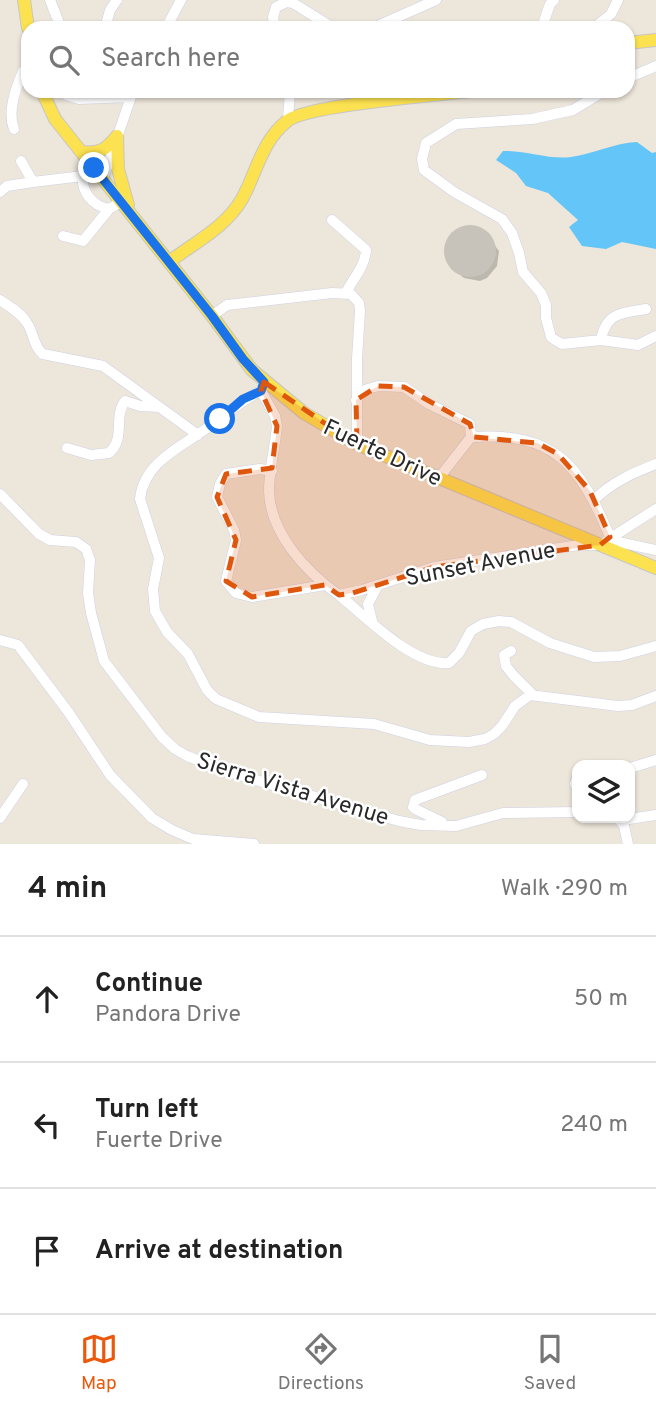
<!DOCTYPE html>
<html lang="en">
<head>
<meta charset="utf-8">
<style>
	:root { --surface:#fff; --page:#f2f2f2; --text:#222; --muted:#767676; --line:#e0e0e0; --accent:#ea580c }
	body { margin:0; font-family:Overpass,sans-serif; background:var(--page); color:var(--text) }
	.controls { position:absolute; right:21px; bottom:21px; display:grid; overflow:hidden; border-radius:14px; box-shadow:0 2px 5px #0004 }
	.controls button { width:63px; height:63px; display:grid; place-items:center; padding:0; border:0; border-bottom:2px solid var(--line); background:var(--surface); color:var(--text); font:35px sans-serif }
	.stop { position:absolute; width:21px; height:21px; margin:-16px; border:5px solid #1a73e8; border-radius:50%; background:#fff }
	.stop.end { background:#1a73e8; border-color:#fff; box-shadow:0 2px 7px #0008 }
	.list { margin:0; padding:0; list-style:none }
	h2 { display:flex; justify-content:space-between; align-items:center; height:91px; margin:0; padding:0 28px; font-size:30px }
	h2 small { font-size:23px; font-weight:400; color:var(--muted) }
	.list li { display:grid; grid-template-columns:46px 1fr auto; gap:21px; align-items:center; box-sizing:border-box; height:126px; padding:0 28px; border-top:2px solid var(--line) }
	.list b { display:block; font-size:26px; white-space:nowrap }
	.list p { margin:0; font-size:23px; white-space:nowrap; color:var(--muted) }
	.list em { font-size:23px; font-style:normal; color:var(--muted) }
	.icon { flex:none; width:38px; height:38px; fill:none; stroke:currentColor; stroke-width:2; stroke-linecap:round; stroke-linejoin:round }
	.map { position:relative; flex:none; width:656px; height:844px; overflow:hidden }
	.search { position:absolute; background:var(--surface); box-shadow:0 2px 5px #0004; left:21px; right:21px; top:21px; height:77px; display:flex; align-items:center; gap:18px; box-sizing:border-box; padding:0 24px; border-radius:21px; color:var(--muted); font-size:26px }
	.sheet { height:469px; background:var(--surface) }
	nav { display:flex; justify-content:space-around; align-items:center; box-sizing:border-box; height:98px; border-top:2px solid var(--line); background:var(--surface); font-size:19px; color:var(--muted) }
	nav a { display:grid; justify-items:center; gap:4px }
	nav .on { color:var(--accent) }
	.map>svg:first-child { display:block }
	.water { fill:#63c5f8 }
	.shadow { fill:#0003 }
	.building { fill:#c8c3ba }
	.lines { fill:none; stroke-linecap:round; stroke-linejoin:round }
	.minor-casing { stroke:#cfd1e4; stroke-width:11 }
	.major-casing { stroke:#c7c7c7; stroke-width:14 }
	.minor { stroke:#fff; stroke-width:10 }
	.major { stroke:#fce150; stroke-width:12 }
	.route { stroke:#1a73e8; stroke-width:9 }
	.marked { fill:#de570d; fill-opacity:0.2; stroke:#de570d; stroke-width:5; stroke-dasharray:14 9; stroke-linejoin:round }
	.labels { text-anchor:middle; stroke-width:5; stroke-linejoin:round; paint-order:stroke }
	.street-label { font-size:23px; fill:#292929; stroke:#fff }
</style>
</head>
<body>
<div class="map">
<svg width="656" height="844" viewBox="0 0 656 844">
	<rect width="100%" height="100%" fill="#ede6da"/>
	<path class="water" d="M637 142 652 153 656 152V249L622 242 606 249 582 246 569 227 578 220 548 193 526 186 516 173 496 160 503 151C526 150 549 160 571 157 593 154 614 143 637 142Z"/>
	<path class="shadow" d="M463 228 479 229 485 233 499 251 497 266 487 278 480 281 464 278 452 268 445 253 450 237Z"/>
	<path class="building" d="M444 251a26 26 0 1 1 52 0a26 26 0 1 1-52 0Z"/>
	<g class="lines">
		<defs>
			<path id="minor" d="M50 0 61 28
				M543 24 550 4 554 0
				M105 28 110 10 117 0
				M166 28 181 0
				M275 28 273 17 276 7 287 2 293 3 333 28
				M373 28 436 0
				M594 28 611 14 618 0
				M628 78 656 66
				M604 91 573 110 532 119 456 124 426 143 422 159 424 170 454 192 502 219 512 233 519 253 523 272 541 293 546 305V318L551 337 555 340 562 344 601 340 638 345 656 336
				M66 95 79 99 131 97
				M288 119 290 91
				M14 129C7 111 16 88 23 71L28 68
				M21 161 33 182 83 176
				M87 173 83 176C81 192 93 206 109 209L121 202
				M103 179 133 91
				M0 192 7 186 33 182
				M332 220 366 250C365 267 353 278 346 293
				M63 236 83 241 109 209
				M0 300C9 306 21 313 27 323 34 333 33 346 43 354L103 366 198 435
				M212 316 227 305 332 293 351 294 359 303 360 311 357 359V444
				M601 340C606 312 622 313 646 309
				M263 386 261 391 275 416 277 426C275 448 269 469 269 491 270 533 306 572 339 595L362 590 434 567 579 545H600L618 542 656 550
				M261 391C241 400 228 413 210 426 183 446 144 461 140 499L159 558 153 589 155 611 167 632 188 654 207 690 216 699 259 717 374 724 430 740 469 742 485 739 494 734 502 726 515 706 530 695 618 706 632 705 656 696
				M356 400 365 390 378 386 404 387 429 404 470 424 471 437
				M471 437C556 432 579 464 610 537
				M67 448 91 455 109 453C126 438 113 417 125 401L140 406 159 407
				M272 471 260 469 226 474 220 484 217 497 234 530 236 540 226 581 236 593 252 597 325 585
				M438 479 471 437
				M0 494 39 534 50 540 76 542 86 549 90 560 88 593 91 613 104 661 162 737 175 749 187 756 228 772 399 821 421 825 456 826 503 813 577 812
				M594 500C612 482 633 473 656 464
				M606 541 656 509
				M339 595C366 617 413 666 449 663L459 653 471 631 483 624 499 621 511 622 550 643 594 657 620 656 656 646
				M372 621 368 604 378 585
				M0 640 18 645 69 713 110 775 152 818 172 830 193 839 254 844
				M511 651 504 655 506 666 513 675 533 695
				M630 768 656 760
				M577 778 575 784 577 788
				M0 818 23 784
				M617 818 629 819 656 815
				M618 818 624 826 628 844
				M442 822 415 809 413 807 415 800 482 775"/>
			<path id="major" d="M24 0 28 28
				M628 43 656 40
				M42 91 55 119 212 316 252 370 304 413 357 444 656 568
				M117 136 118 169 128 205
				M81 152C99 154 106 150 117 136
				M169 262C194 243 226 227 242 199 257 172 261 142 287 121 307 105 438 95 471 91"/>
		</defs>
		<use href="#minor" class="minor-casing"/>
		<use href="#major" class="major-casing"/>
		<use href="#minor" class="minor"/>
		<use href="#major" class="major"/>
	</g>
	<g class="lines">
		<path class="route" d="M94 168 212 316 243 359 264 382 261 391 243 399 220 419"/>
	</g>
	<path class="marked" d="M264 382 357 445 356 400 378 386 404 387 470 424 474 437 537 443 558 454 590 491 610 537 600 545 434 567 353 593 339 595 325 585 252 597 226 581 236 540 217 497 226 474 272 468 277 426 261 391Z"/>
	<g class="labels">
		<g class="street-label">
			<text transform="translate(383 452) rotate(25)" y="8">Fuerte Drive</text>
			<text transform="translate(480 563) rotate(-11)" y="8">Sunset Avenue</text>
			<text transform="translate(293 788) rotate(17)" y="8">Sierra Vista Avenue</text>
		</g>
	</g>
</svg>
<div class="controls">
<button><svg class="icon" aria-label="layers" viewBox="0 0 24 24"><path d="M12 4l9 5-9 5-9-5zM3 14l9 5 9-5"/></svg></button>
</div>
<div class="stop" style="left:220px;top:419px"></div>
<div class="stop end" style="left:94px;top:168px"></div>
<div class="search"><svg class="icon" aria-label="search" viewBox="0 0 24 24"><circle cx="10" cy="10" r="6"/><path d="M15 15l6 6"/></svg>Search here</div>
</div>
<section class="sheet">
<h2>4 min<small>Walk · 290 m</small></h2>
<ul class="list">
<li><svg class="icon" aria-label="ahead" viewBox="0 0 24 24"><path d="M12 20V5M6 11l6-6 6 6"/></svg><div><b>Continue</b><p>Pandora Drive</p></div><em>50 m</em></li>
<li><svg class="icon" aria-label="left" viewBox="0 0 24 24"><path d="M17 20v-9H6M10 6l-5 5 5 5"/></svg><div><b>Turn left</b><p>Fuerte Drive</p></div><em>240 m</em></li>
<li><svg class="icon" aria-label="arrive" viewBox="0 0 24 24"><path d="M6 21V4h12l-3 4 3 4H6"/></svg><div><b>Arrive at destination</b></div></li>
</ul>
</section>
<nav>
<a class="on"><svg class="icon" aria-label="map" viewBox="0 0 24 24"><path d="M3 6l6-2 6 2 6-2v14l-6 2-6-2-6 2zM9 4v14M15 6v14"/></svg>Map</a>
<a><svg class="icon" aria-label="directions" viewBox="0 0 24 24"><path d="M12 3l9 9-9 9-9-9zM9 14v-3h6M13 9l2 2-2 2"/></svg>Directions</a>
<a><svg class="icon" aria-label="saved" viewBox="0 0 24 24"><path d="M7 4h10v16l-5-4-5 4z"/></svg>Saved</a>
</nav>
</body>
</html>
